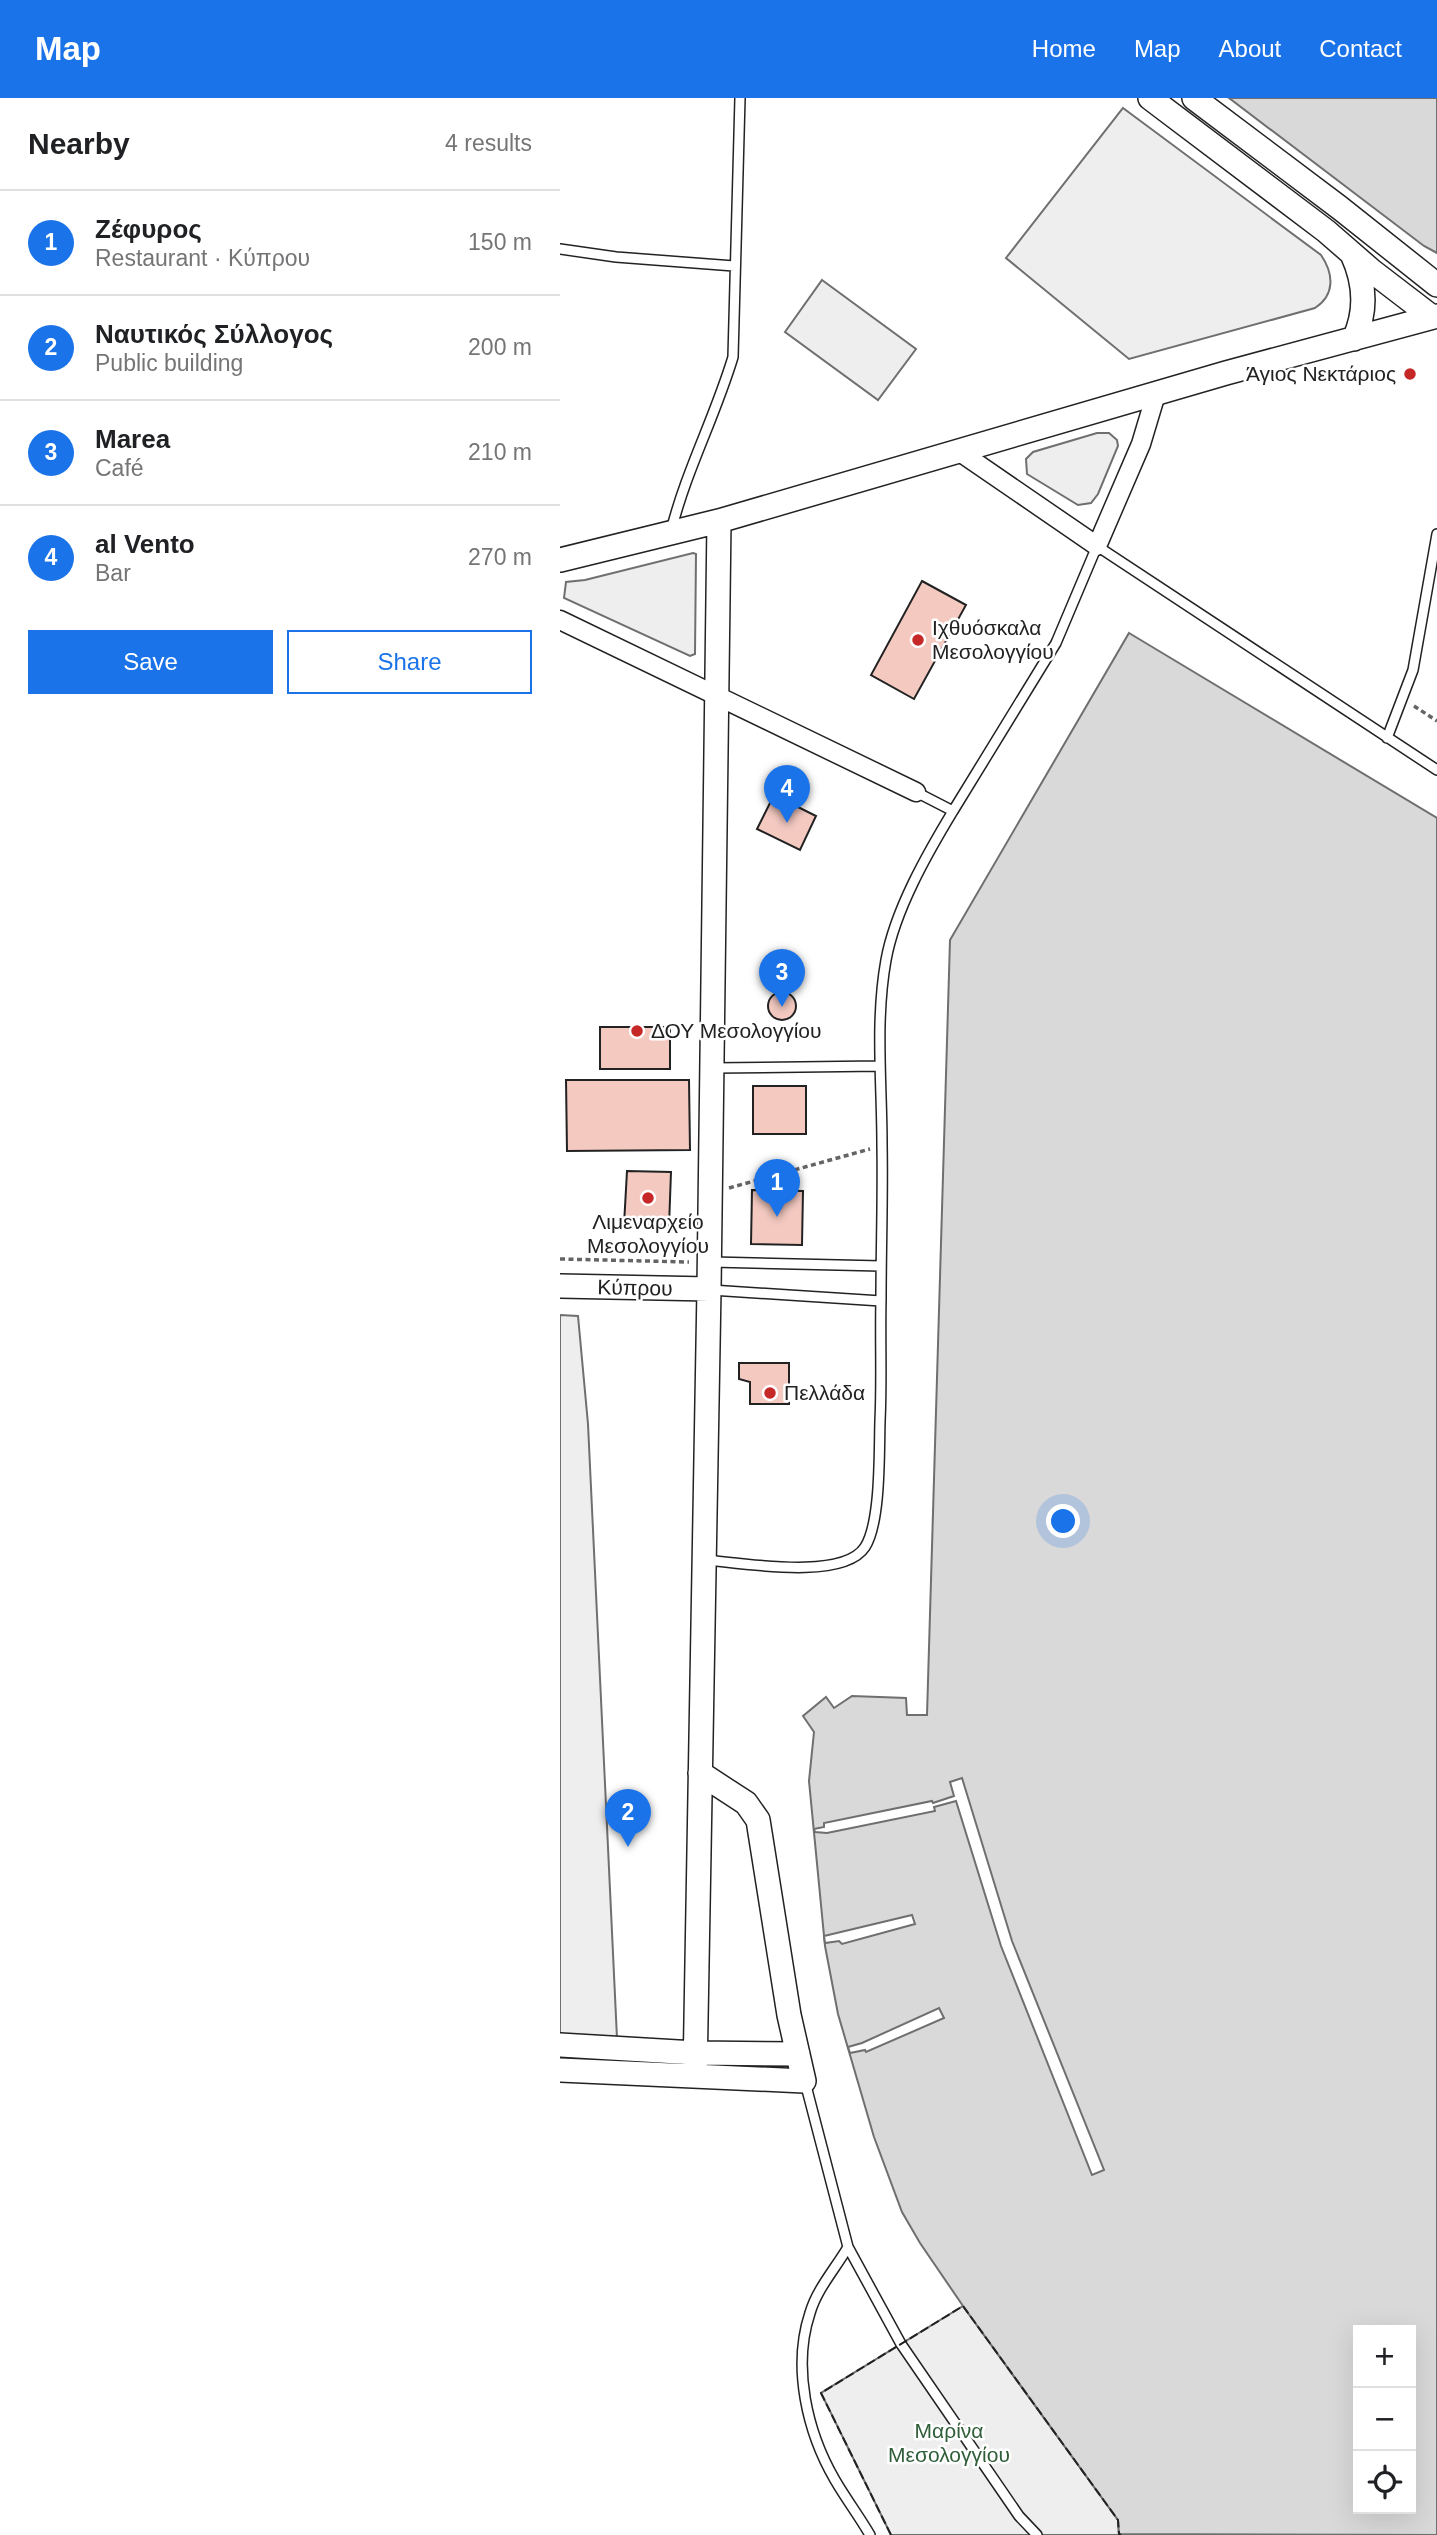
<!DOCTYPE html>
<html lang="en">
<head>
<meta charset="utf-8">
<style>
	:root { --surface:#fff; --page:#f6f6f6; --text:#202124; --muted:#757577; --line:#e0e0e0; --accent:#1a73e8 }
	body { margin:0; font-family:Helvetica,sans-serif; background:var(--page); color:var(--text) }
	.controls { position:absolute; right:21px; bottom:21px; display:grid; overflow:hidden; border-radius:0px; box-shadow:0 7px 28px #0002 }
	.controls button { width:63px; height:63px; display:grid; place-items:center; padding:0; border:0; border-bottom:2px solid var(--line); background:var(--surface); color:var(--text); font:35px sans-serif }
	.you { position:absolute; left:504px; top:1424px; width:24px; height:24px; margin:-18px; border:5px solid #fff; border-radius:50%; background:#1a73e8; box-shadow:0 0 0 10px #1a73e833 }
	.badge { display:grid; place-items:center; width:46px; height:46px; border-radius:50%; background:var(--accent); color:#fff; font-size:23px; font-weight:700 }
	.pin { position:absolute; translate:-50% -58px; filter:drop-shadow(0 2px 4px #0008) }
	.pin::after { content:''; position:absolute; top:37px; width:24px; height:21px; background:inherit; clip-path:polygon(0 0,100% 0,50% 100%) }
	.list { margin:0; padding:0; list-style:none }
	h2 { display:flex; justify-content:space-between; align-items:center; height:91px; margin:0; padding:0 28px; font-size:30px }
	h2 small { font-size:23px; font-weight:400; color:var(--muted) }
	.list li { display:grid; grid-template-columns:46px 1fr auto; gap:21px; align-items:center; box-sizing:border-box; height:105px; padding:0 28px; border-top:2px solid var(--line) }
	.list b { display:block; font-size:26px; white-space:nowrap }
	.list p { margin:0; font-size:23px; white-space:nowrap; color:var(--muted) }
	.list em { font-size:23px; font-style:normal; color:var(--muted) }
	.actions { display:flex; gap:14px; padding:21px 28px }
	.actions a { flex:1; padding:16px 0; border:2px solid var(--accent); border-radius:0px; text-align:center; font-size:24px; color:var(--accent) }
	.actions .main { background:var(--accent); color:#fff }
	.icon { flex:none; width:38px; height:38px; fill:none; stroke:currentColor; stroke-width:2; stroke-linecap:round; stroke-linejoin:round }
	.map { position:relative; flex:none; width:877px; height:2437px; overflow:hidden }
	header { display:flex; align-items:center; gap:42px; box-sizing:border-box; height:98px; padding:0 35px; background:var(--accent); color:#fff }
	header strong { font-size:33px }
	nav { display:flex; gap:38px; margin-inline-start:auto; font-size:24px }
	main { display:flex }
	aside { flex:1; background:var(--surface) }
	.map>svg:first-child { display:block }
	.green { fill:#eee; stroke:#6f6f6f; stroke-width:2 }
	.water { fill:#d9d9d9; stroke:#6f6f6f; stroke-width:2; fill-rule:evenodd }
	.pier { fill:#fff; stroke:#6f6f6f; stroke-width:2 }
	.building { fill:#f3c9c0; stroke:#222; stroke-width:2 }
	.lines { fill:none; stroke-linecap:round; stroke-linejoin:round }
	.lane-casing { stroke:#222; stroke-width:12 }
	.street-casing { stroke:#222; stroke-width:21 }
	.secondary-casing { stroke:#222; stroke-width:26 }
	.path { stroke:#646464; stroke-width:3.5; stroke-dasharray:5 3.5; stroke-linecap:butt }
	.lane { stroke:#fff; stroke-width:9 }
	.street { stroke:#fff; stroke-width:18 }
	.secondary { stroke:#fff; stroke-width:23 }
	.fence { stroke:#222; stroke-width:2; stroke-dasharray:9 3.5; stroke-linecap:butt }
	.poi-dot { fill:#c62828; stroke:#fff; stroke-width:2.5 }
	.labels { text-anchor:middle; stroke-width:5; stroke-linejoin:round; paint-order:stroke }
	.poi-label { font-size:21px; fill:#222; stroke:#fff; text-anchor:start }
	.street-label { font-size:21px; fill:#222; stroke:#fff }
	.park-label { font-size:21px; fill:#2f5e38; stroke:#fff }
</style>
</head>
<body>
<header>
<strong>Map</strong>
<nav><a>Home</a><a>Map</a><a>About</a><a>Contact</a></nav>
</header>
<main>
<aside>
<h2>Nearby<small>4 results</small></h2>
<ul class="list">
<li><span class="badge">1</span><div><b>Ζέφυρος</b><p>Restaurant · Κύπρου</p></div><em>150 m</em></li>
<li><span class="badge">2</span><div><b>Ναυτικός Σύλλογος</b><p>Public building</p></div><em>200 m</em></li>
<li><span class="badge">3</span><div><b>Marea</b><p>Café</p></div><em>210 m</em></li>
<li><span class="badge">4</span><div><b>al Vento</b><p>Bar</p></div><em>270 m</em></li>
</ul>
<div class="actions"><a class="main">Save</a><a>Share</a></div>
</aside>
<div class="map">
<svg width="877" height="2437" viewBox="0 0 877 2437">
	<rect width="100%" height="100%" fill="#fff"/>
	<path class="green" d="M563 10 761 157C774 176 775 197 755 210L569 261 446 160Z
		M262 182 356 251 318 302 225 234Z
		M537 335H549L557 342 558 348 538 396 531 405 518 407 467 376 466 361 473 354Z
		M133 455 136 456 135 556 130 558 4 500 6 484 25 482Z
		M0 1217 18 1218 28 1326 57 1940 0 1937Z
		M403 2208 558 2422 559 2436 561 2437H331L261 2295Z"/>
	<path class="water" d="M669 0H877V155L864 148Z
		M569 535 877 720V2437L559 2436 558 2422 403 2208 360 2145 342 2114 314 2039 278 1916 265 1848 249 1683 254 1634 243 1618 266 1599 274 1610 292 1598 346 1600 347 1617H367L390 842ZM798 2232H851V2411H798Z"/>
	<path class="pier" d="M402 1680 452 1843 544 2072 532 2077 441 1848 396 1703 374 1709 375 1713 267 1735 255 1734 254 1731 264 1729V1725L372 1703 373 1705 394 1698 390 1684Z
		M352 1817 355 1826 282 1846 279 1843 265 1845 264 1838Z
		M379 1910 384 1920 306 1954 305 1952 290 1955 288 1949 302 1945Z"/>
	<path class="building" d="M362 483 406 507 354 601 311 577Z
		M214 697 256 718 240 752 197 731Z
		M208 908a14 14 0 1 1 28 0a14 14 0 1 1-28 0Z
		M40 929H110V971H40Z
		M6 982H129L130 1052 7 1053Z
		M193 988H246V1036H193Z
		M67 1073 111 1074 109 1128 64 1127Z
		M192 1092 243 1093 242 1147 191 1146Z
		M179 1265H229V1306H190V1284L179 1281Z"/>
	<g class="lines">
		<defs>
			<path id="lane" d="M0 151 56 159 174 168
				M111 433C126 373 155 319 173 259L180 0
				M827 640 853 572 877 436
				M356 694 393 713 496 545 537 448 877 672
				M154 970 320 968
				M152 1164 321 1168
				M151 1192 321 1203
				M146 1462C182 1465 283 1483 305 1449 321 1424 319 1354 320 1323 322 1282 320 1242 321 1201 321 1150 323 1099 322 1047 322 986 315 923 326 862 335 812 367 756 393 713
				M245 1984 288 2149 341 2246 459 2418 477 2437
				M288 2149C275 2171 257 2191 250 2215 232 2269 247 2334 275 2382 286 2401 299 2418 310 2437"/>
			<path id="street" d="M400 354 537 448 581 346 596 296
				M0 522 356 694"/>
			<path id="secondary" d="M590 0 766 133 812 173 872 219
				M634 0 780 110 877 187
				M792 156C805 184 807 213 794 241
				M0 462 159 423 666 275 877 218
				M0 1188 149 1191
				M0 1947 135 1955 238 1956
				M0 1972 244 1983 229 1917 198 1722 186 1705 140 1675
				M135 1978 149 1191 159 423"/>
		</defs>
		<use href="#lane" class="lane-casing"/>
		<use href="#street" class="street-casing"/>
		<use href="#secondary" class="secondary-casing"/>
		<path class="path" d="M854 608 877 623
			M169 1090 310 1051
			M0 1161 129 1164"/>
		<use href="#lane" class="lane"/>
		<use href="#street" class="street"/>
		<use href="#secondary" class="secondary"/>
		<path class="fence" d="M331 2437 261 2295 403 2208 558 2422 559 2436 561 2437"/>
	</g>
	<g class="poi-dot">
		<circle cx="850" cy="276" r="7"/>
		<circle cx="358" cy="542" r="7"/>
		<circle cx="77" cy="933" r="7"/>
		<circle cx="88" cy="1100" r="7"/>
		<circle cx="210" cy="1295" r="7"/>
	</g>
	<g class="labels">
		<g class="poi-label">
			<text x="836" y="283" text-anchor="end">Άγιος Νεκτάριος</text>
			<text x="372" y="537">Ιχθυόσκαλα<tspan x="372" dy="24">Μεσολογγίου</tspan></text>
			<text x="91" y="940">ΔΟΥ Μεσολογγίου</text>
			<text x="88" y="1131" text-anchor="middle">Λιμεναρχείο<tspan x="88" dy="24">Μεσολογγίου</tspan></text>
			<text x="224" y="1302">Πελλάδα</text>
		</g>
		<g class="street-label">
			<text transform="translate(75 1190) rotate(1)" y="7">Κύπρου</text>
		</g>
		<g class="park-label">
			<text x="389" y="2340">Μαρίνα<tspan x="389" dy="24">Μεσολογγίου</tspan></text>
		</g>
	</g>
</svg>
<div class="controls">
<button>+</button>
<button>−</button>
<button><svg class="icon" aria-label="locate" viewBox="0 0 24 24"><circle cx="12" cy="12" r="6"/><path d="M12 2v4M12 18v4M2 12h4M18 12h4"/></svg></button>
</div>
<div class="you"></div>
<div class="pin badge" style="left:217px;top:1119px">1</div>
<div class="pin badge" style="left:68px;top:1749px">2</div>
<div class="pin badge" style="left:222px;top:909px">3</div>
<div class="pin badge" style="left:227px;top:725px">4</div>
</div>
</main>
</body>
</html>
